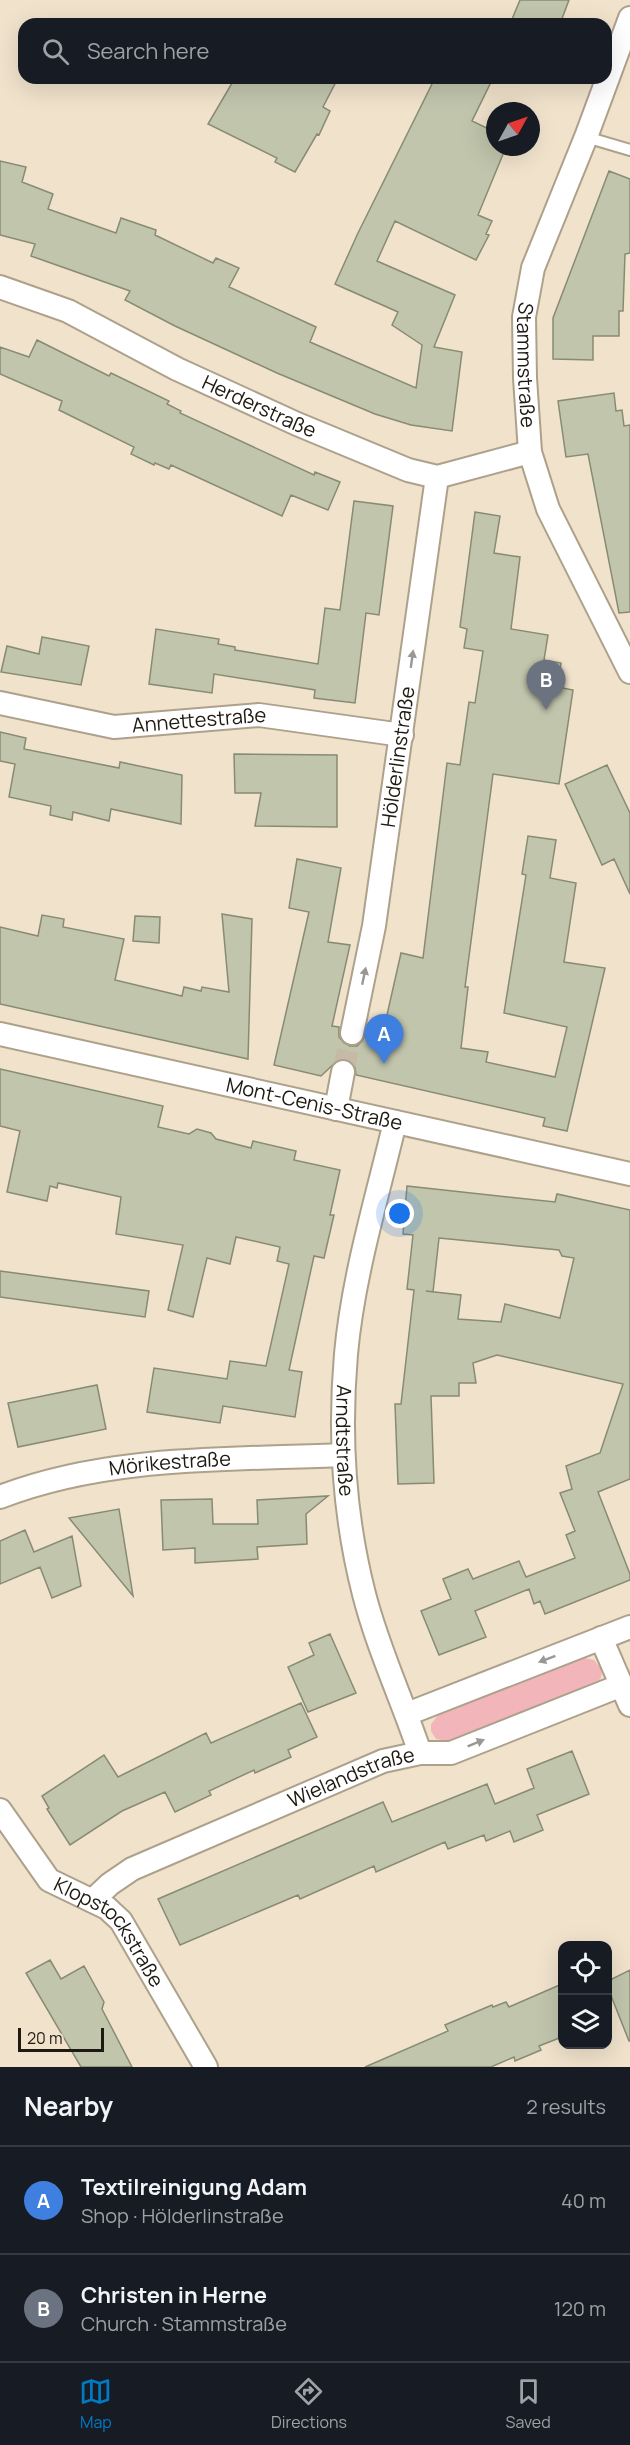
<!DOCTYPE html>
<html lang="en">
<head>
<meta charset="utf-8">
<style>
	:root { --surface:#171b24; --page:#242831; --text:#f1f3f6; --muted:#9ea1a6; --line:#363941; --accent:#017ac3 }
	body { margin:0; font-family:Manrope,sans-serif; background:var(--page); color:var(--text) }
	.controls { position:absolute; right:18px; bottom:18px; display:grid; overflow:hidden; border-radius:12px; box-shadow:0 6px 24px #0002 }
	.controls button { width:54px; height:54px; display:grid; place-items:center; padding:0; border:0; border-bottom:2px solid var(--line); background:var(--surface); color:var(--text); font:30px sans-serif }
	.compass { position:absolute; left:486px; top:102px; width:54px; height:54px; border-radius:50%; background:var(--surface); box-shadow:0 6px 24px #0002; rotate:50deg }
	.scale { position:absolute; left:18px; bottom:15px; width:86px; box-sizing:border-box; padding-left:6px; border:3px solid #1e1911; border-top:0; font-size:16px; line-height:21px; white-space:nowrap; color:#1e1911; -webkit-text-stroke:4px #f0e2cb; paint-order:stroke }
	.you { position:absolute; left:400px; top:1214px; width:21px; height:21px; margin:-15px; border:4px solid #fff; border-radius:50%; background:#1a73e8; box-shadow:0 0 0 9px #1a73e833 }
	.badge { display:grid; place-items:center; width:39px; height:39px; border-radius:50%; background:var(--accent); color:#fff; font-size:20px; font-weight:700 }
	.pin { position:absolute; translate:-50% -50px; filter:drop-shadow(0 2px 3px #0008) }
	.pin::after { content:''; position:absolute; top:32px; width:21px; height:18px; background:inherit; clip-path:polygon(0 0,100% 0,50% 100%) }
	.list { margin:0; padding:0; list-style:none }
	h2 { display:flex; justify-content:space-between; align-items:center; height:78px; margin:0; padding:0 24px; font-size:26px }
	h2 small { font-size:20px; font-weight:400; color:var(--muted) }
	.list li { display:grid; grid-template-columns:39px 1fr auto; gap:18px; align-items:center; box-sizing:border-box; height:108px; padding:0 24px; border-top:2px solid var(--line) }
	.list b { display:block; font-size:22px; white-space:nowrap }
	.list p { margin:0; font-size:20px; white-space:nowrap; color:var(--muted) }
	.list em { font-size:20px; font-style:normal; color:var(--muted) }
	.icon { flex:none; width:33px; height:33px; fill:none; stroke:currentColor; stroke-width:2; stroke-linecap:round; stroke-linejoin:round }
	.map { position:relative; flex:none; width:630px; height:2067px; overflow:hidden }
	.search { position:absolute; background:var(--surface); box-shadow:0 6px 24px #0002; left:18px; right:18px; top:18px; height:66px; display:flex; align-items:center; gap:15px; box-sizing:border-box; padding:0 21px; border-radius:18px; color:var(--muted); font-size:22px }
	.sheet { height:294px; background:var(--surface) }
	nav { display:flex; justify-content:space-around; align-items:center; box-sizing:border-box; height:84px; border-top:2px solid var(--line); background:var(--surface); font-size:16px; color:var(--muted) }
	nav a { display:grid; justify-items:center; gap:3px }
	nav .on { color:var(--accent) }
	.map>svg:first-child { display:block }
	.green { fill:#f2b6ba }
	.building { fill:#c1c5ac; stroke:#888b74; stroke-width:1.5; fill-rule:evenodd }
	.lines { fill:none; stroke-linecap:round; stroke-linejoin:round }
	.street-tunnel { stroke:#c6baa6; stroke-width:22; stroke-dasharray:22 11; stroke-linecap:butt }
	.lane-casing { stroke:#aea18c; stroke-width:14 }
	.street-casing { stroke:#aea18c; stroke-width:26 }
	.lane { stroke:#fff; stroke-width:10 }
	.street { stroke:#fff; stroke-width:22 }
	.oneway { fill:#9a9894 }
	.labels { text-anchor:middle; stroke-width:4.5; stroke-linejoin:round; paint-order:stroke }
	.street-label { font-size:20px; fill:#1e1911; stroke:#f0e2cb }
</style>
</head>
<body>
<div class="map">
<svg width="630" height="2067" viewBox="0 0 630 2067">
	<rect width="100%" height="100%" fill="#f0e2cb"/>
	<path class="green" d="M584 1658 594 1660 602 1670 601 1678 593 1686 449 1741 436 1739 431 1731V1724L439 1714Z"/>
	<path class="building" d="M520 0H569L560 24H510Z
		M235 78H338L323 107 330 111 319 135 317 134 295 172 275 162 277 158 208 124Z
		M435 78H493L472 121 495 132V147H506L478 215 492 221 486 234 489 235 476 260 395 221 377 261 455 295 434 347 462 352 452 431 411 425 375 414 277 373 175 326 125 300 130 291 31 256 35 244 0 235V161L26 167 22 182 53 194 48 209 116 233 121 218 156 230 155 235 213 263 216 258 239 268 229 287 316 327 310 342 416 388 422 345 392 325 398 312 335 284 358 233Z
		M609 171 630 179V253L625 254 623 311H619V336H593V360L553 359V318Z
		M37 340 109 376 111 373 169 401 167 404 181 411 180 413 314 475 315 472 340 482 328 510 291 495 282 516 171 465 169 469 155 463 154 465 131 454 134 447 59 410 62 401 0 374V347L29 357Z
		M614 393 616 411 622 410 624 426 630 425V612L619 613 588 454 566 457 558 401Z
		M354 501 393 506 379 615 366 613 355 703 314 698 315 690 214 674 212 693 149 684 156 629 219 639 218 644 235 647V650L318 664 325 608 340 610Z
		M475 512 500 516 494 553 520 557 511 629 548 635 544 660 561 663 558 687 573 690 559 784 493 774 465 987H468L461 1048 488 1052 486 1062 555 1077 567 1027 504 1013 526 875 522 874 528 836 556 840 550 878 576 883 564 962 605 968 567 1131 543 1126 545 1118 356 1075 355 1067 346 1059 338 1060 321 1076 274 1065 309 912 289 908 297 859 341 868 328 942 350 945 332 1026 339 1027V1037L344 1043 350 1046H357L362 1041 366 1033 382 1037 401 953 423 958 447 763 460 765 469 702 475 703 483 651 464 648 467 629 460 627Z
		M42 637 89 646 81 685 1 672 7 646 39 654Z
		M0 732 26 738 24 749 119 768 120 762 182 775 181 824 111 809 109 821 73 812 72 820 50 815 51 806 9 797 15 764 0 761Z
		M234 754 337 755V827L255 826 261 793H235Z
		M607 765 630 813V894L614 859 602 865 565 784Z
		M222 914 252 919 248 1059 0 1004V927L38 936 42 915 64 919 63 927 124 939 115 980 182 996 184 987 201 991 202 987 229 992Z
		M135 916 160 917 159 943 133 941Z
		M0 1069 163 1106 158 1127 189 1134 197 1129 211 1133 216 1139 251 1148 253 1141 296 1151 294 1160 340 1170 330 1215H334L324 1258 314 1256 289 1370 302 1372 295 1417 223 1406 220 1423 147 1412 154 1368 227 1379 230 1361 266 1366 289 1264 277 1261 280 1247 236 1237 230 1264 207 1258 193 1317 168 1310 183 1245 116 1234 121 1197 58 1183 57 1188 50 1186 47 1201 7 1192 20 1131 0 1126Z
		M407 1186 555 1202 557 1194 630 1210V1479L598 1492 630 1574V1580L545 1614 540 1601 534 1604 529 1589 475 1611 486 1637 439 1655 421 1611 451 1599 443 1579 468 1569 473 1579 519 1561 526 1577 575 1558 566 1535 575 1531 560 1493 572 1489 566 1466 600 1453 623 1384 497 1355 473 1363 476 1383H459V1396H431L434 1483 398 1484 395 1404H401L414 1290 407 1289 413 1235 403 1234ZM439 1238 559 1250 562 1256 574 1258 560 1318 505 1304 501 1322 458 1319 461 1295 426 1291 433 1292Z
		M0 1271 149 1291 145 1317 0 1297Z
		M97 1385 106 1429 18 1447 8 1403Z
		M328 1496 306 1514 307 1544 257 1547 258 1559 195 1563V1548L163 1550 161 1500 212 1499 213 1524H258L257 1500Z
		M119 1509 133 1596 69 1518Z
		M25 1530 34 1552 72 1536 81 1586 52 1598 40 1567 0 1584V1541Z
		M330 1634 356 1693 308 1712 288 1667 314 1655 309 1643Z
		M301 1703 317 1737 288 1750 291 1757 255 1773 254 1770 209 1791 211 1795 175 1812 165 1792 122 1811 70 1845 47 1809 49 1808 42 1796 104 1755 118 1777 206 1733 211 1743Z
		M572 1751 589 1794 537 1815 543 1830 514 1842 510 1831 486 1841 484 1835 448 1849 445 1842 376 1872 374 1866 300 1899 298 1895 180 1945 158 1899 383 1802 392 1822 487 1784 495 1804 534 1788 527 1769Z
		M50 1960 61 1979 84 1966 104 2002 102 2009 132 2067H81L26 1973Z
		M630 1970V2041H629L608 1988V1981Z
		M562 1984V2037L539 2046 541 2050 515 2061 514 2057 491 2067H365L448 2031 445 2025 492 2005 493 2007 506 2002 509 2007Z"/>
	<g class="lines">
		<path class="street-tunnel" d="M343 1072 352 1033"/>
		<defs>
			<path id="lane" d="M586 137 630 150"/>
			<g id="street">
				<path id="s1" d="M630 18 586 137 533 268 524 317 525 378 530 452 548 509 630 672"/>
				<path id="s2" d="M0 287 68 311 177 369 297 424 408 470 437 477 530 452"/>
				<path id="s3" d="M0 703 114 727 259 715 402 735"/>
				<path id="s4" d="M352 1033 374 926 437 477"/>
				<path id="s5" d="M0 1034 630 1174"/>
				<path d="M336 1109 343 1072"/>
				<path id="s6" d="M395 1122C377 1198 353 1276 346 1354 339 1434 344 1516 364 1594 378 1649 402 1699 420 1753"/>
				<path id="s7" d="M0 1497C108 1455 229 1460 343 1455"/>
				<path d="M601 1638 630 1705"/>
				<path d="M407 1714 630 1627"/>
				<path id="s8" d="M0 1810 49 1880 107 1908 121 1921 206 2067"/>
				<path id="s9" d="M93 1900 110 1884 132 1869 383 1761 420 1753H451L622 1685"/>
			</g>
		</defs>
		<use href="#lane" class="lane-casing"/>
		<use href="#street" class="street-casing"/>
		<use href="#lane" class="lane"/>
		<use href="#street" class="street"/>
	</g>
	<defs><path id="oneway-solid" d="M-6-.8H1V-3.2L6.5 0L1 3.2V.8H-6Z" transform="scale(1.5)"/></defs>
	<g class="oneway">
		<use href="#oneway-solid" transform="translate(412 659) rotate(-82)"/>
		<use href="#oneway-solid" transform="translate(364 976) rotate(-78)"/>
		<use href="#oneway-solid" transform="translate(547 1659) rotate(159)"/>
		<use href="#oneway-solid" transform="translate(476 1743) rotate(-22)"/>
	</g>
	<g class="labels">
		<g class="street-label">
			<text dy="7" stroke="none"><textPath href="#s1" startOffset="366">Stammstraße</textPath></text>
			<text dy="7" stroke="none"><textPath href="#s2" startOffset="286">Herderstraße</textPath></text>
			<text dy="7" stroke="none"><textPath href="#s3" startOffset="202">Annettestraße</textPath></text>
			<text dy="7" stroke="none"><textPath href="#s4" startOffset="280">Hölderlinstraße</textPath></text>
			<text dy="7" stroke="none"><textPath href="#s5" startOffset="322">Mont-Cenis-Straße</textPath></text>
			<text dy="7" stroke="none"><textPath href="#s6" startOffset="324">Arndtstraße</textPath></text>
			<text dy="7" stroke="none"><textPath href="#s7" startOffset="174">Mörikestraße</textPath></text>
			<text dy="7" stroke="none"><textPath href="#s9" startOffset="288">Wielandstraße</textPath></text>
			<text dy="7" stroke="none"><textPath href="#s8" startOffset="168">Klopstockstraße</textPath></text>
		</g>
	</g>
</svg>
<div class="controls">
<button><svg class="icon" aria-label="locate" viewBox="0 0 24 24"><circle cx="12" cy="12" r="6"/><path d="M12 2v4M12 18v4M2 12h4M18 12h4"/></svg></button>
<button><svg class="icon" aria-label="layers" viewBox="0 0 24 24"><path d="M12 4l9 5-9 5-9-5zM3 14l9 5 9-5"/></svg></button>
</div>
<svg class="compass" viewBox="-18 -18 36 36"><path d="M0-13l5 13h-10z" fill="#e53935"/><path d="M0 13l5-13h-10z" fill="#9ea1a6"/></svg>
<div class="scale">20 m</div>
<div class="you"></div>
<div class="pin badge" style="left:384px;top:1064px;background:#3f7fe0">A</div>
<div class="pin badge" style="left:546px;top:710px;background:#6b7280">B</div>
<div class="search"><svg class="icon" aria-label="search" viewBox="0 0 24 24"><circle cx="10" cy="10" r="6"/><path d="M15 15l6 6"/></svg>Search here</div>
</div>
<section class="sheet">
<h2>Nearby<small>2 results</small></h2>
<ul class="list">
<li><span class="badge" style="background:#3f7fe0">A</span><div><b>Textilreinigung Adam</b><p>Shop · Hölderlinstraße</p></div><em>40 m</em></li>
<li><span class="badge" style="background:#6b7280">B</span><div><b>Christen in Herne</b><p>Church · Stammstraße</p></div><em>120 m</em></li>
</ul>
</section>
<nav>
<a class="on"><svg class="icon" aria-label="map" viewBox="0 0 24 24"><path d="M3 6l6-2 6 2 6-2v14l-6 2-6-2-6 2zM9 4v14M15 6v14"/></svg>Map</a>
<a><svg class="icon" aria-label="directions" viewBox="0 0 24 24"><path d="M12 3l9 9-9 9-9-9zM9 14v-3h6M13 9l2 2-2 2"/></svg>Directions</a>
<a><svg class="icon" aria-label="saved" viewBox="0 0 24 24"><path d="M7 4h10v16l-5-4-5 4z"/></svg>Saved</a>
</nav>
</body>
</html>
